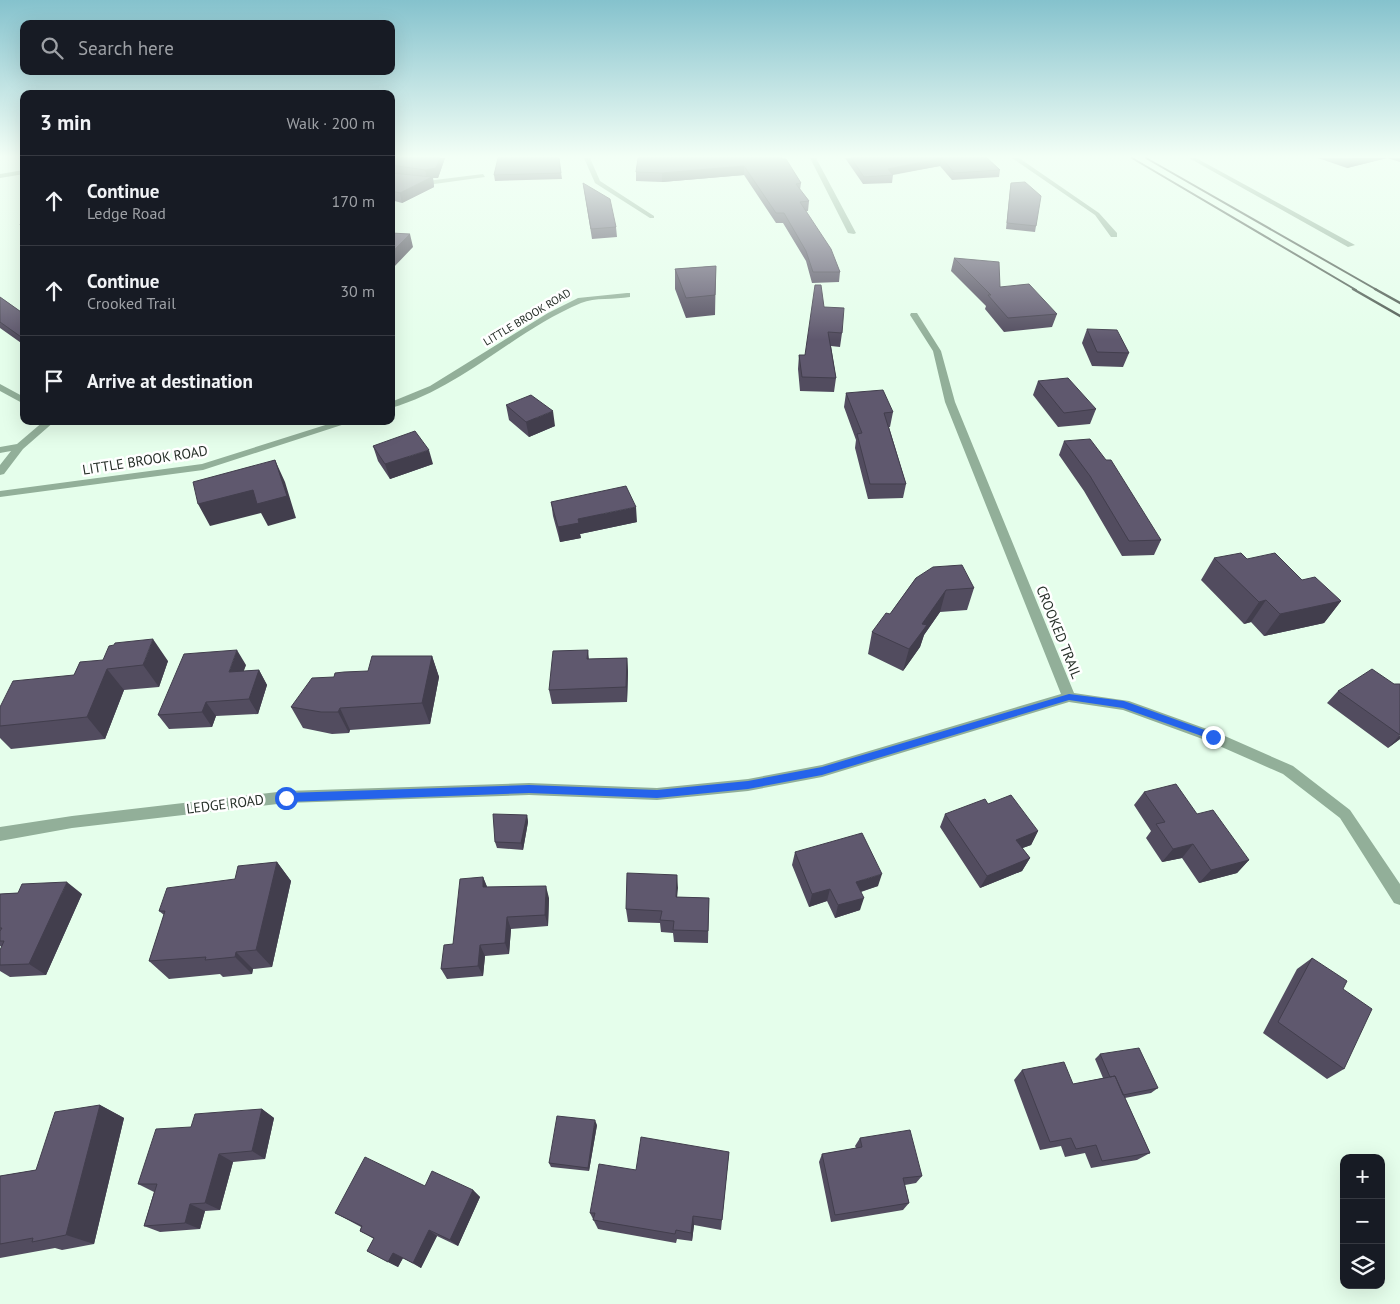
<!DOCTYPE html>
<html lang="en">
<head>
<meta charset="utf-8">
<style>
	:root { --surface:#171b24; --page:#20242c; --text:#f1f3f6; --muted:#9ea1a6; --line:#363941 }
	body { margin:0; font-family:"PT Sans",sans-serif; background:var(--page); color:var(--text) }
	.controls { position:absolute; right:15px; bottom:15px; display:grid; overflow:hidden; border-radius:10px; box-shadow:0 5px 20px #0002 }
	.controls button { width:45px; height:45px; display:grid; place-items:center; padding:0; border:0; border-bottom:1px solid var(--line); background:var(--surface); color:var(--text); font:25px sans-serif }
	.stop { position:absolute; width:15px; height:15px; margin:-11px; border:4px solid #2563eb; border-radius:50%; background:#fff }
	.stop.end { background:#2563eb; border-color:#fff; box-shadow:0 1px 5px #0008 }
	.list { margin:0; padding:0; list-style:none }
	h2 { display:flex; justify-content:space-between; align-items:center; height:65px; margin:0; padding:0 20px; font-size:21px }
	h2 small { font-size:16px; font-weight:400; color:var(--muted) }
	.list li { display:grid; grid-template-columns:32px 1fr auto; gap:15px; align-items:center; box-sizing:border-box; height:90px; padding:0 20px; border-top:1px solid var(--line) }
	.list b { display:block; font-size:19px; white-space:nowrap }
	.list p { margin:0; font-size:16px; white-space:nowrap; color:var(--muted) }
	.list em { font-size:16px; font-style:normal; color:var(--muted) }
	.icon { flex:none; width:28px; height:28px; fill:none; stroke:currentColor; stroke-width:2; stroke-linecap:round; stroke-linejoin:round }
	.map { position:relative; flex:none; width:1400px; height:1304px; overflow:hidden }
	.search { position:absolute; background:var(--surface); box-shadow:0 5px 20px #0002; left:20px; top:20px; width:375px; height:55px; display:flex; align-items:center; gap:12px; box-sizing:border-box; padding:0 18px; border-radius:10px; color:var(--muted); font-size:19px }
	.panel { position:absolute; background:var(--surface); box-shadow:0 5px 20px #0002; left:20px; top:90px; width:375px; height:335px; border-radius:10px }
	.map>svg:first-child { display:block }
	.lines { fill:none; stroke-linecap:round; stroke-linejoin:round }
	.minor { fill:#92af99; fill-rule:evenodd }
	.rail-far1 { stroke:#4b574e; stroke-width:2 }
	.rail { stroke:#4b574e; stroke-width:2.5 }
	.wall { fill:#524c5f }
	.shaded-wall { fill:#423e4d }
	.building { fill:#5f586e; stroke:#423e4d }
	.route { fill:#2563eb }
	.labels { text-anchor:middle; stroke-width:5; stroke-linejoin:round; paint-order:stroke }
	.far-street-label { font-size:11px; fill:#273029; stroke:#fff }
	.street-label { font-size:14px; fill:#273029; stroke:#fff }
</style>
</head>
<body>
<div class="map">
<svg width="1400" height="1304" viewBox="0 0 1400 1304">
	<rect width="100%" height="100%" fill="#e5feeb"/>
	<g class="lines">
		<path class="minor" d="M584 158H590L600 181 654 216V218H650L595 183Z
			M810 158H816L856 233 854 234 848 233Z
			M1012 158H1019L1099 213 1117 233V237H1111L1095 215Z
			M1189 158H1196L1355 245 1348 247Z
			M24 170V174L0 178V174Z
			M483 174 485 177 427 185 391 180V176L427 181Z
			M627 293H630V297C614 300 595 297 581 303 514 331 462 388 391 408V402L430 386 548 313 578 298Z
			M911 313H917L941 351 955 402 1074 693 1129 701 1218 733 1293 766 1350 810 1400 884V905L1394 903 1340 818 1283 774 1208 741 1123 710 1069 702 822 777 748 791 657 800 529 795 286 803 72 828 0 841V827L72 816 286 791 529 783 657 788 748 779 822 765 1061 694 945 402 933 351 910 315Z
			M0 384 24 397V404L0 391Z
			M44 421H55L23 449 4 474 0 475V465L11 451 0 453V447L17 444Z
			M338 421H354L203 470 0 497V491L202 464Z"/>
		<path class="rail-far1" d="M1132 158 1356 290
			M1146 158 1377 290"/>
		<path class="rail" d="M1353 289 1400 316
			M1375 289 1400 303"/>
	</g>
	<path class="wall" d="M391 158H445L438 178H433L434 187 402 203 391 200Z
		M559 158 562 179 495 181 494 175Z
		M782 158 801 183 800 190 809 201 808 211H806L840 272 839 282 812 283 806 261 783 223H776L744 175 662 182 636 181V172Z
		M845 158H987L1000 170 999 177 952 180 940 166 893 175 892 183 863 184Z
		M1318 158H1400V162L1387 158 1347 168Z
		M583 183 616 227 617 237 592 239Z
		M1011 183 1036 226 1035 232 1006 229 1010 189Z
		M954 258 1000 287 1057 314 1052 327 1004 332 985 309 986 306 951 271Z
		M716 266 715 315 686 318 675 289V269Z
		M0 297 24 314V345L0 328Z
		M824 307 842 333 840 347 831 346 836 378 834 392 800 391 798 369 799 355H805Z
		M1087 329 1129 353 1123 367 1092 366 1082 343Z
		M1038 381 1096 409 1090 424 1058 427 1033 395Z
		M846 393 893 412 890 427H889L906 484 903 498 868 499 855 448 856 440 844 407Z
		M506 405 555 426 529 437 509 420Z
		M1064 441 1161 540 1154 555 1122 556 1084 491 1059 455Z
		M373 446 433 464 390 479 378 461Z
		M551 502 637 522 580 534 581 538 560 542 553 516Z
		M1214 558 1247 559 1302 580 1341 601 1324 623 1264 636 1251 622 1244 624 1201 580Z
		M916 578 974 588 967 610 940 612 924 635 920 647 903 671 868 654 872 632 890 614Z
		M588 650 589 659 627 658 628 672 627 702 552 704 549 690Z
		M432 656 439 677 430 724 350 730 349 733 332 734 303 728 291 707 334 677 368 671Z
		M168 661 159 687 124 690 105 739 11 749 0 738V707L74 675 80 662Z
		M246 665 243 671 259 670 267 685 258 714 216 716 212 727 169 729 158 715Z
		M1394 684 1400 739 1388 748 1327 703 1338 691Z
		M1144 792 1197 814 1249 860 1237 873 1199 883 1182 858 1162 862 1146 838 1151 831 1134 805Z
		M945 814 1038 831 1031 845 1022 848 1030 858 1022 871 980 888 940 827Z
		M527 815 528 822 523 850 497 848 495 842Z
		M795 852 878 886 861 892 860 910 835 918 827 901 809 907 792 865Z
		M277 862 291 881 272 967 253 969 252 974 223 977 220 974 169 979 149 961 164 915 159 911Z
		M677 875V897L709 898 708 943 674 942 673 933 661 932 660 923 628 922 626 909Z
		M483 877 487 887 549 898 548 926 511 929 509 954 485 956 483 976 447 979 441 969 453 944Z
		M18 893 82 894 46 975 10 977 0 971V950L2 947 0 946V894Z
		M1312 958 1343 989 1344 1069 1327 1079 1263 1033 1297 969Z
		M1100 1054 1158 1088 1151 1093 1125 1098 1150 1153 1137 1160 1091 1168 1085 1153 1065 1157 1061 1146 1040 1150 1014 1080 1022 1070 1073 1084 1103 1078 1095 1059Z
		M100 1105 124 1118 94 1244 62 1250 55 1248 0 1258V1176L36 1170Z
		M262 1109 274 1118 265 1159 233 1162 220 1210 205 1211 200 1229 160 1232 144 1226 154 1192 138 1184 191 1127Z
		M597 1125 589 1171 551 1167 549 1163Z
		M860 1138 922 1176 916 1183 905 1185 909 1203 903 1210 831 1222 819 1162 822 1154 856 1148 855 1146Z
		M729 1152 721 1230 694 1225 692 1241 677 1239 676 1243 598 1229 590 1213 636 1170Z
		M425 1186 473 1190 480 1197 458 1246 437 1236 421 1268 403 1258 398 1267 367 1251 374 1239 360 1231 361 1227 335 1213Z"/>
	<path class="shaded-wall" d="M440 158H445L438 178H433L434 187 402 203 400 193 427 179 425 170Z
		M942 158 940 166 889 175 888 169Z
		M1352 158H1387L1347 168Z
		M744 166V175L662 182V173Z
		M20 225H24V232Z
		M410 234 413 247 393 268 391 262V253Z
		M553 411 555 426 529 437 526 422Z
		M429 450 433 464 390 479 385 464Z
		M275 460 285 482 296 518 268 526 261 513 210 526 198 504Z
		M636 507 637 522 580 534 581 538 560 542 558 527 578 519Z
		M946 590 940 612 924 635 920 647 903 671 909 649 922 624Z
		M1266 600 1251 622 1244 624 1259 602Z
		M1341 601 1324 623 1264 636 1280 614Z
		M153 639 168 661 159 687 143 665Z
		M237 650 246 665 238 687 229 672Z
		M432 656 439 677 430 724 422 703Z
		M627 658 628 672 627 702 626 687Z
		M107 669 124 690 105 739 87 717Z
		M259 670 267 685 258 714 249 699Z
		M206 702 216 716 212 727 202 712Z
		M340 708 350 730 349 733 338 712Z
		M1400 735V739L1388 748Z
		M527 815 528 822 523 850 521 843Z
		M1038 831 1031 845 1009 853 1016 840Z
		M1193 844 1182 858 1162 862 1173 849Z
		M1030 858 1022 871 980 888 987 876Z
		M1249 860 1237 873 1199 883 1211 870Z
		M277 862 291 881 272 967 256 950Z
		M882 874 878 886 853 894 856 882Z
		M677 875 678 888 676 909V897Z
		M483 877 488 889 483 887Z
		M67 882 82 894 46 975 29 964Z
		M546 886 549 898 548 926 545 915Z
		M830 889 827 901 809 907 812 894Z
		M864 898 860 910 835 918 838 905Z
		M507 917 511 929 509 954 505 943Z
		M480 945 485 956 483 976 478 966Z
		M236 952 253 969 252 974 235 957Z
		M100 1105 124 1118 94 1244 66 1235Z
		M262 1109 274 1118 265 1159 252 1151Z
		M595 1120 597 1125 589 1171 588 1168Z
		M219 1154 233 1162 220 1210 205 1203Z
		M473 1190 480 1197 458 1246 450 1240Z
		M190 1204 205 1211 200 1229 185 1223Z
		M693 1216 694 1225 692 1241 691 1233Z
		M429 1230 437 1236 421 1268 413 1263Z
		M393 1253 403 1258 398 1267 388 1262Z"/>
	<path class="building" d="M391 158H440L436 168 425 170 391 165Z
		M498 158H559L561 173 494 175Z
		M638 158H782V159H786L801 183 796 184 809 201 800 202 831 249 840 272H813L806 251 784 213H776L744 166 662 173 636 172Z
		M851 158H987L1000 170 954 173 942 158 888 169 893 175 864 177Z
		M391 173 432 177 400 193 391 191Z
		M1025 182 1041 196 1036 226 1007 223 1011 183Z
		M583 183 610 199 616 227 591 229Z
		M24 218V225H20Z
		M391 233 410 234 391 253Z
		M954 258 999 262 1000 287 1029 284 1057 314 1008 318 988 295H991Z
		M716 266 715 295 686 298 675 269Z
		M815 285H821L824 307 844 308 842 333 828 332 836 378 802 377 799 355H805Z
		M0 297 24 314V339L0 322Z
		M1087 329 1117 330 1129 353 1097 352Z
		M1068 378 1096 409 1064 413 1038 381Z
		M883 390 893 412 884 413 906 484H870L857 434 862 433 846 393Z
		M531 395 553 411 526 422 506 405Z
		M415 431 429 450 385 464 373 446Z
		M1090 439 1106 460H1111L1161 540 1129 541 1090 476 1064 441Z
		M275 460 287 496 257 504 253 490 198 504 193 482Z
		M626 486 636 507 578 519 579 523 558 527 551 502Z
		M1241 553 1247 559 1275 553 1302 580 1315 577 1341 601 1280 614 1266 600 1259 602 1214 558Z
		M962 565 974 588 946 590 922 624 927 625 909 649 872 632 886 613 890 614 916 578 933 567Z
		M153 639 143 665 107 669 87 717 0 726V707L13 681 74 675 80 662 103 660 109 646 114 645 115 643Z
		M237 650 229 672 259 670 249 699 206 702 202 712 158 715 184 654Z
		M588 650 587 659 627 658 626 687 549 690 553 651Z
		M372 656H432L422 703 340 708 338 712H321L291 707 312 678 334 677 335 673 344 672 368 671Z
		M1372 669 1394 684H1400V735L1338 691Z
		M1176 784 1197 814 1213 810 1249 860 1211 870 1193 844 1173 849 1156 824 1165 822 1144 792Z
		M1011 795 1038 831 1016 840 1030 858 987 876 945 814 985 799 988 804Z
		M493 814 527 815 521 843 495 842Z
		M862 833 882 874 856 882 864 898 838 905 830 889 812 894 795 852Z
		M277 862 256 950 236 952 235 957 205 960 206 957 149 961 165 911H159L167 888 235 879 238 866Z
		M627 873 677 875 676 897 709 898 708 931 673 930 674 921 660 920 662 911 626 909Z
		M483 877V887L546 886 545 915 507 917 505 943 480 945 478 966 441 969 444 945 453 944 460 879Z
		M67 882 29 964 0 965V950L4 941H0V931L2 928H0V894L18 893 22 884Z
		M1312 958 1347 981 1343 989 1372 1009 1344 1069 1278 1022Z
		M1139 1048 1158 1088 1123 1095 1115 1076 1110 1077 1100 1054Z
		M1064 1062 1073 1084 1115 1076 1150 1153 1102 1161 1096 1145 1076 1149 1071 1138 1050 1142 1022 1070Z
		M100 1105 66 1235 32 1242 33 1238 0 1244V1176L36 1170 55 1112Z
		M262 1109 252 1151 219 1154 205 1203 190 1204 185 1223 144 1226 157 1184H138L156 1129 191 1127 195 1114Z
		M557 1116 595 1120 588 1168 549 1163Z
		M910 1130 922 1176 903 1178 909 1203 835 1215 822 1154 862 1147 860 1138Z
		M641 1137 729 1152 722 1220 693 1216 691 1233 676 1230 675 1234 593 1220 595 1213H590L599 1164 636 1170Z
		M365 1157 425 1186 432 1171 473 1190 450 1240 429 1230 413 1263 393 1253 388 1262 367 1251 374 1238 360 1231 362 1226 335 1213Z"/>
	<linearGradient id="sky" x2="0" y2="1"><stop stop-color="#85c2cd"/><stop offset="0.46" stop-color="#f3fff6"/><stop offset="1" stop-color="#f3fff6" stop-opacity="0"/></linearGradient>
	<rect width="1400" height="340" fill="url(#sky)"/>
	<path class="route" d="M1069 694 1124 701 1216 734 1217 737 1213 740 1123 708 1069 700 822 775 748 789 657 798 529 793 286 802 281 798 286 793 529 785 657 790 748 781 822 767Z"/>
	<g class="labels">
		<g class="far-street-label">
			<text transform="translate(527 317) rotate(-31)" y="4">LITTLE BROOK ROAD</text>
		</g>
		<g class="street-label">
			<text transform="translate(145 460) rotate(-9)" y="5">LITTLE BROOK ROAD</text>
			<text transform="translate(1059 632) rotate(68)" y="5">CROOKED TRAIL</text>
			<text transform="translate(225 804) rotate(-7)" y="5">LEDGE ROAD</text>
		</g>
	</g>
</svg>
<div class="controls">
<button>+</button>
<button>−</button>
<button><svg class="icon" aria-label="layers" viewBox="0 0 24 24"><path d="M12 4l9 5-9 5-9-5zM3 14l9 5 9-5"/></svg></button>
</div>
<div class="stop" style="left:286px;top:798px"></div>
<div class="stop end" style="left:1213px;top:737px"></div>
<div class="search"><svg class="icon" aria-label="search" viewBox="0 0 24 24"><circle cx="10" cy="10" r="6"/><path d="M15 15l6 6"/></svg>Search here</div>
<section class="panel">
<h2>3 min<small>Walk · 200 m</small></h2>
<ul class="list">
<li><svg class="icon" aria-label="ahead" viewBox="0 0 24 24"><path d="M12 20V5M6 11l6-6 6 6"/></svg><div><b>Continue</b><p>Ledge Road</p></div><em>170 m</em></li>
<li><svg class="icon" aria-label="ahead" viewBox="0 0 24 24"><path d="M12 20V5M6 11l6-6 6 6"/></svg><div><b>Continue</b><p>Crooked Trail</p></div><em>30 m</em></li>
<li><svg class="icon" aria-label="arrive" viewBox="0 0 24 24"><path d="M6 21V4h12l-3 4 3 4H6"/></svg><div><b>Arrive at destination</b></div></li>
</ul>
</section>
</div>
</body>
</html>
